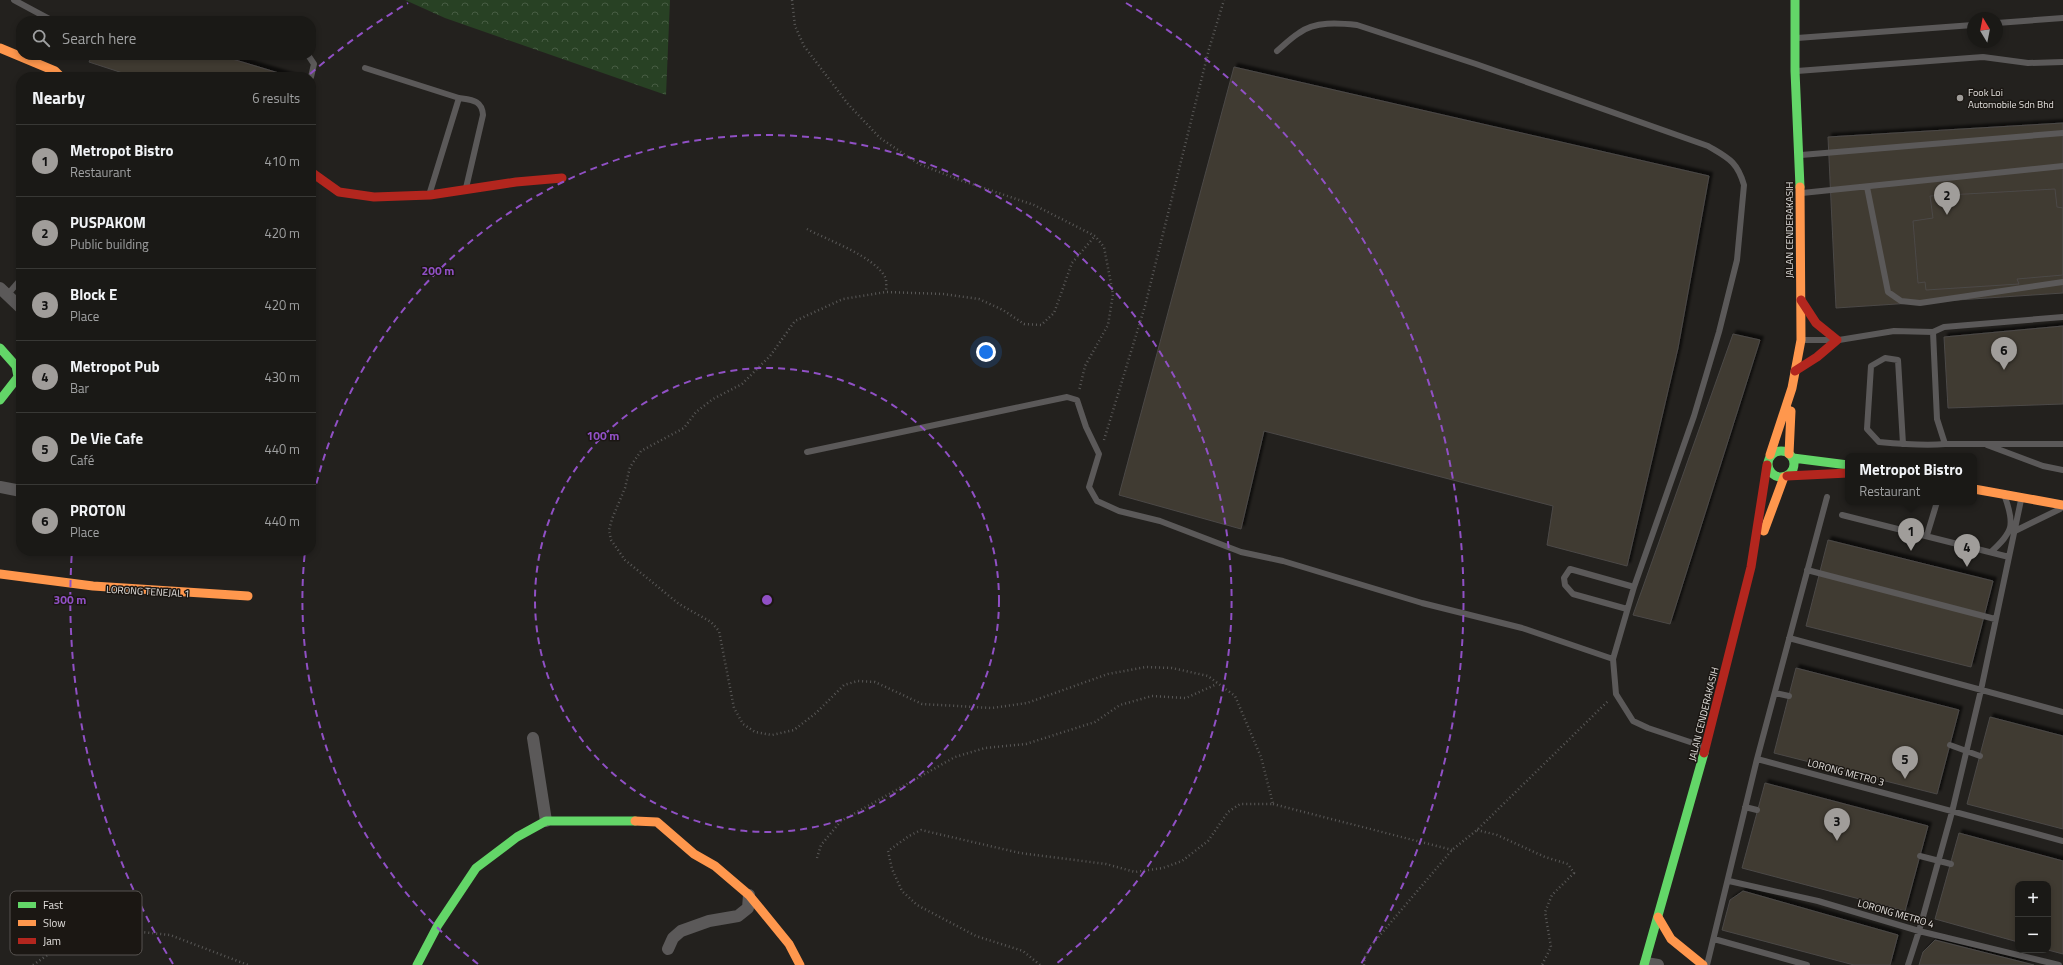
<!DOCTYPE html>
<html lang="en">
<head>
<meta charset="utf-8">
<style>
	:root { --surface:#1a1916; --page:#23221f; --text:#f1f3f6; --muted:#9fa0a1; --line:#383835; --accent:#a09d9a }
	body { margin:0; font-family:"Titillium Web",sans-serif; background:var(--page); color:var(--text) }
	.controls { position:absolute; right:12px; bottom:12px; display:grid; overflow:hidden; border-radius:8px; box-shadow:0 2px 6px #0003 }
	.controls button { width:36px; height:36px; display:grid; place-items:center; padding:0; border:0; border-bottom:1px solid var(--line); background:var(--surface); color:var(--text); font:20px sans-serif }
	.compass { position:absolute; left:1967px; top:12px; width:36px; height:36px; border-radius:50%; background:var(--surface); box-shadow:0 2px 6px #0003; rotate:350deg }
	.you { position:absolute; left:986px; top:352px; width:14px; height:14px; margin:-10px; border:3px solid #fff; border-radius:50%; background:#1a73e8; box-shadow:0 0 0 6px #1a73e833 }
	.badge { display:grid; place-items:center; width:26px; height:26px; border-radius:50%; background:var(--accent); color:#111; font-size:13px; font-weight:700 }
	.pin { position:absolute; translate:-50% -33px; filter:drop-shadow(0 1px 2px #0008) }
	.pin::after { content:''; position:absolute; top:21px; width:14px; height:12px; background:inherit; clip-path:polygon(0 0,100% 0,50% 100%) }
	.popup { position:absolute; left:1845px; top:453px; width:132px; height:52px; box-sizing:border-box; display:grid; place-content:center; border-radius:8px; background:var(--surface); filter:drop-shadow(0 1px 3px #0005); font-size:13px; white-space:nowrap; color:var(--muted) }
	.popup b { font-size:15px; color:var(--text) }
	.popup::after { content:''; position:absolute; left:50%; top:100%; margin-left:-8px; border:8px solid transparent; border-top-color:var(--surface) }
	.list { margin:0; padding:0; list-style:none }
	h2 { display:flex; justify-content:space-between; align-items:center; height:52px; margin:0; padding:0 16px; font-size:17px }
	h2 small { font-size:13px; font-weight:400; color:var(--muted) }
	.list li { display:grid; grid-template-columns:26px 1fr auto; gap:12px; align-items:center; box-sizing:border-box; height:72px; padding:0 16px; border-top:1px solid var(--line) }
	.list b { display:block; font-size:15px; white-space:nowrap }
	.list p { margin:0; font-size:13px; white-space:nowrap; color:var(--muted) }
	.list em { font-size:13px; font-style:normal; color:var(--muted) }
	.icon { flex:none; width:22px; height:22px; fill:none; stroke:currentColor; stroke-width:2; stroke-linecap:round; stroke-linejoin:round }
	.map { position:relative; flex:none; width:2063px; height:965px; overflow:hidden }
	.search { position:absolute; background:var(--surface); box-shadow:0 2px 6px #0003; left:16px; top:16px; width:300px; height:44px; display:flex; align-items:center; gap:10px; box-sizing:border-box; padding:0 14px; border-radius:16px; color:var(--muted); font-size:15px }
	.panel { position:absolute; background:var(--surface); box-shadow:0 2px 6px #0003; left:16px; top:72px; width:300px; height:484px; border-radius:16px }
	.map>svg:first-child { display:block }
	.forest { fill:url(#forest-crowns) }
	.building { fill:#413a32; stroke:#4b4947; filter:url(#shadow) }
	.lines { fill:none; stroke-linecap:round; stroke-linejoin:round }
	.path { stroke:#595857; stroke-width:2.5; stroke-dasharray:1 3; stroke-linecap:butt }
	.lane { stroke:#5b5959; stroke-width:6 }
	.street { stroke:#5b5959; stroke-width:12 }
	.fast { stroke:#63d668; stroke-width:9 }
	.slow { stroke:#ff974d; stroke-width:9 }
	.jam { stroke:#b3261e; stroke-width:9 }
	.ring { fill:none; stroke:#9050c5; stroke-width:2; stroke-dasharray:7 5 }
	.poi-dot { fill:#a09d9a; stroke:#1b1713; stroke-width:1.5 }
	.labels { text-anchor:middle; stroke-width:3; stroke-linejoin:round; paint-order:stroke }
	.poi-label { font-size:10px; fill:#e3e0dd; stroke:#1b1713; text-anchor:start }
	.street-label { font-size:10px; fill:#e3e0dd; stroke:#1b1713 }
	.key { fill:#1b1713; stroke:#575350; stroke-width:1 }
	.key-label { font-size:11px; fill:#e3e0dd }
	.centre { fill:#9050c5; stroke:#1b1713; stroke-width:2 }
	.ring-label { font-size:12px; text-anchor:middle; font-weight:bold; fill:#9050c5; stroke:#1b1713; stroke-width:3; stroke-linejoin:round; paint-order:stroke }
</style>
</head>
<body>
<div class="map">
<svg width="2063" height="965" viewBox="0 0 2063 965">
	<defs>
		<pattern id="forest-crowns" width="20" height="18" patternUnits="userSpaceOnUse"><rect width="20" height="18" fill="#284124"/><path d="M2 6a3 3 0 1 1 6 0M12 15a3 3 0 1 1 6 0" fill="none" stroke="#475c43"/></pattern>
		<filter id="shadow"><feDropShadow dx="3.5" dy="-3.5" stdDeviation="1" flood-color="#0009"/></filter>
	</defs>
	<rect width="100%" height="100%" fill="#23211e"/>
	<path class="forest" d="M405 0H670L666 95 445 18Z"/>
	<path class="building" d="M92 55H219L292 77H135L89 62Z
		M1234 67 1709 176 1678 348 1627 566 1547 545 1553 506 1264 431 1241 529 1119 495Z
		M2063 123V293L1836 308 1828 137Z
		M2055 189 2057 207 2063 208V275L2017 279 2019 284 1926 290 1925 282 1918 283 1913 221 1933 218 1930 196Z
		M2063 326V404L1948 408 1944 337Z
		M1733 334 1760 340 1670 624 1633 615Z
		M1828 540 1993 581 1971 667 1806 626Z
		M1796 668 1959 710 1937 794 1774 753Z
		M1990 717 2063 736V829L1967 804Z
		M1765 783 1928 826 1905 911 1742 868Z
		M1959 833 2063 861V954L2048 950V884H2018V942L1935 919Z
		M1743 891 1898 935 1890 965H1854L1722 930 1730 900Z
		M1935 940 2034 965H1919L1923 952Z"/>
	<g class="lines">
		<path class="path" d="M792 0 795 26 804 46 848 104 880 138 919 164 957 179 1034 205 1095 236 1104 247 1113 294 1108 325 1085 366 1079 391
			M807 229C827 240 874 256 885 277 887 281 886 288 886 292
			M1104 440 1145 306 1209 49 1224 0
			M1273 804 1452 850
			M1477 830 1497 835 1545 857 1568 864 1574 873 1552 895 1545 912 1551 947 1542 965
			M817 858 821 845 841 821 955 757 985 748 1026 744 1095 722 1120 705 1152 696 1186 698 1217 684
			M33 965 59 947 113 929 170 935 248 965
			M1040 965 1023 951 976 936 917 905 902 891 892 869 888 851 909 836 921 830 1020 853 1106 864 1135 872 1163 868 1182 861 1208 841 1228 812 1240 804H1273L1261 757 1235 696 1208 676 1172 668 1146 667 1108 674 1027 703 992 708 922 704 875 682 858 681 844 685 816 713 794 730 772 735 755 732 743 724 734 708 719 631 711 622 679 604 625 560 611 540 609 530 612 519 625 488 630 467 641 451 684 428 696 412 713 399 742 384 770 356 795 321 843 299 886 292 943 294 979 299 1003 310 1024 324 1041 325 1054 313 1072 263 1095 236
			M1364 965 1365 957 1370 947 1452 850 1477 830 1609 700"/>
		<path class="lane" d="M14 0 53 21
			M1997 23 2063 18
			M1797 38 1973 25
			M1277 51C1284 45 1291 38 1299 33 1315 21 1339 23 1357 25L1476 64 1708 146C1728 158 1737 161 1744 185L1737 260 1719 332 1694 416 1634 587 1613 659 1616 694 1633 721 1648 728 1705 747
			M308 55 314 64 311 77
			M365 68 459 98C472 100 482 100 483 115L466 188
			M1797 71 1983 57 2028 63 2063 62
			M1801 155 2063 133
			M1867 187 1888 292 1901 301 1920 303 2063 282
			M430 192 459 98
			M1802 193 2063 166
			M8 294 21 279
			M1933 332 1937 419 1945 444H2063
			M1803 340H1830
			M1839 340 1894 331 1933 332 1944 327 2063 317
			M1903 444 1898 360 1885 358 1871 366 1867 429 1879 442C1901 444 1923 446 1945 444
			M1987 445 2043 466 2063 470
			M807 452 1067 397 1077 400 1086 427 1099 454 1089 487 1097 501 1119 511 1160 521 1241 552 1283 561 1422 603 1522 628 1613 659
			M1842 515 2009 557
			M2015 531 2060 509
			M1927 535 1937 502
			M1991 552C2013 532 2015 525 2005 497
			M1807 570 1995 619
			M1627 609 1573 594 1565 585 1564 578 1570 569 1634 587
			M1789 638 2063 712
			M1775 693 1789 696
			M1950 745 1980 756
			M1757 759 2063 841
			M1745 807 1757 810
			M1920 856 1951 864
			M1729 881 1818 901 1919 931 2059 965
			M1714 939 1807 965
			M1707 965 1757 759 1827 497
			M1908 965 1919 931 1952 812 1981 690 2021 500"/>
		<path class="street" d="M0 288 21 308
			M0 487 21 491
			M533 738 546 821
			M668 949 673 938 681 931 709 921 738 916 748 908 749 895
			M1646 963 1658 965"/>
		<path class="fast" d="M1795 0V71L1800 187
			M0 348 16 366 18 377 0 400
			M1768 464a13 13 0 1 1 26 0a13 13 0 1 1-26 0Z
			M1793 458 1848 465
			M417 965 438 925 476 868 517 837 546 821H635
			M1644 965 1704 753"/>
		<path class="slow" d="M0 48 55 71 61 77
			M1789 454 1791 411
			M1770 455 1792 388 1801 340 1800 187
			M1974 489 2063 505
			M1764 531 1784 477
			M0 574 93 586 248 596
			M635 821 657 822 694 854 715 866 749 895 789 944 800 965
			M1658 917 1671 939 1703 965"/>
		<path class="jam" d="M311 172 339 192 374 197 430 195 516 182 562 178
			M1795 371 1817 357 1837 340 1816 323 1801 300
			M1787 476 1848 473
			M1704 753 1751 567 1767 465"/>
	</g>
	<g class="ring">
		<circle cx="767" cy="600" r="232"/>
		<path d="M478 964A465 465 0 0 1 305 551M311 507A465 465 0 1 1 1056 964"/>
		<path d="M173 964A697 697 0 0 1 72 551M310 74A697 697 0 0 1 408 3M1126 3A697 697 0 0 1 1361 964"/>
	</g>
	<circle class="poi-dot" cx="1960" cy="98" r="4"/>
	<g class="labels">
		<g class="poi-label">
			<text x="1968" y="96">Fook Loi<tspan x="1968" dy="12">Automobile Sdn Bhd</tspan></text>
		</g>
		<g class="street-label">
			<text transform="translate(1789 230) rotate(-90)" y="4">JALAN CENDERAKASIH</text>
			<text transform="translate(148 591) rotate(3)" y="4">LORONG TENEJAL 1</text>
			<text transform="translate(1703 714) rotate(-76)" y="4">JALAN CENDERAKASIH</text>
			<text transform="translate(1846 772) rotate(15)" y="4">LORONG METRO 3</text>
			<text transform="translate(1896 913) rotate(16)" y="4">LORONG METRO 4</text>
		</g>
	</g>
	<rect x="10" y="891" width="132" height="64" rx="6" class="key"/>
	<rect x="18" y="902" width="18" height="6" fill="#63d668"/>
	<rect x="18" y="920" width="18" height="6" fill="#ff974d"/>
	<rect x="18" y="938" width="18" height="6" fill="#b3261e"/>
	<g class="key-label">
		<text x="43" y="909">Fast</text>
		<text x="43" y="927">Slow</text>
		<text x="43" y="945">Jam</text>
	</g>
	<circle cx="767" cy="600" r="6" class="centre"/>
	<g class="ring-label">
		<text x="438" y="275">200 m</text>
		<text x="603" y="440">100 m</text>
		<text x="70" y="604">300 m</text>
	</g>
</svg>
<div class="controls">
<button>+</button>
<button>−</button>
</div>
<svg class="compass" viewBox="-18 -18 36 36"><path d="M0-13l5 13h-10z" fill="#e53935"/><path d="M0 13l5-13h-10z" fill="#9fa0a1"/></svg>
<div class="you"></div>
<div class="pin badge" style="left:1911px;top:551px">1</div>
<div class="popup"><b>Metropot Bistro</b>Restaurant</div>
<div class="pin badge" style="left:1947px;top:215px">2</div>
<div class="pin badge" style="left:1837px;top:841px">3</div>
<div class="pin badge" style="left:1967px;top:567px">4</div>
<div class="pin badge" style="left:1905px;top:779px">5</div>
<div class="pin badge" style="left:2004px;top:370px">6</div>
<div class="search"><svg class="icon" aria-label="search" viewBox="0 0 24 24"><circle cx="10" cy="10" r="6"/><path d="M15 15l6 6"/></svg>Search here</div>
<section class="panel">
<h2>Nearby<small>6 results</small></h2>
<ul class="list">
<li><span class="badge">1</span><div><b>Metropot Bistro</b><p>Restaurant</p></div><em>410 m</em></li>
<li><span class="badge">2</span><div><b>PUSPAKOM</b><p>Public building</p></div><em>420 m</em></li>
<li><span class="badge">3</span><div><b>Block E</b><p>Place</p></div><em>420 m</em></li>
<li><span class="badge">4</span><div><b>Metropot Pub</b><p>Bar</p></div><em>430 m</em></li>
<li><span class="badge">5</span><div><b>De Vie Cafe</b><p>Café</p></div><em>440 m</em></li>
<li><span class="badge">6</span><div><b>PROTON</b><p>Place</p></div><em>440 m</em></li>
</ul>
</section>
</div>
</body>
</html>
